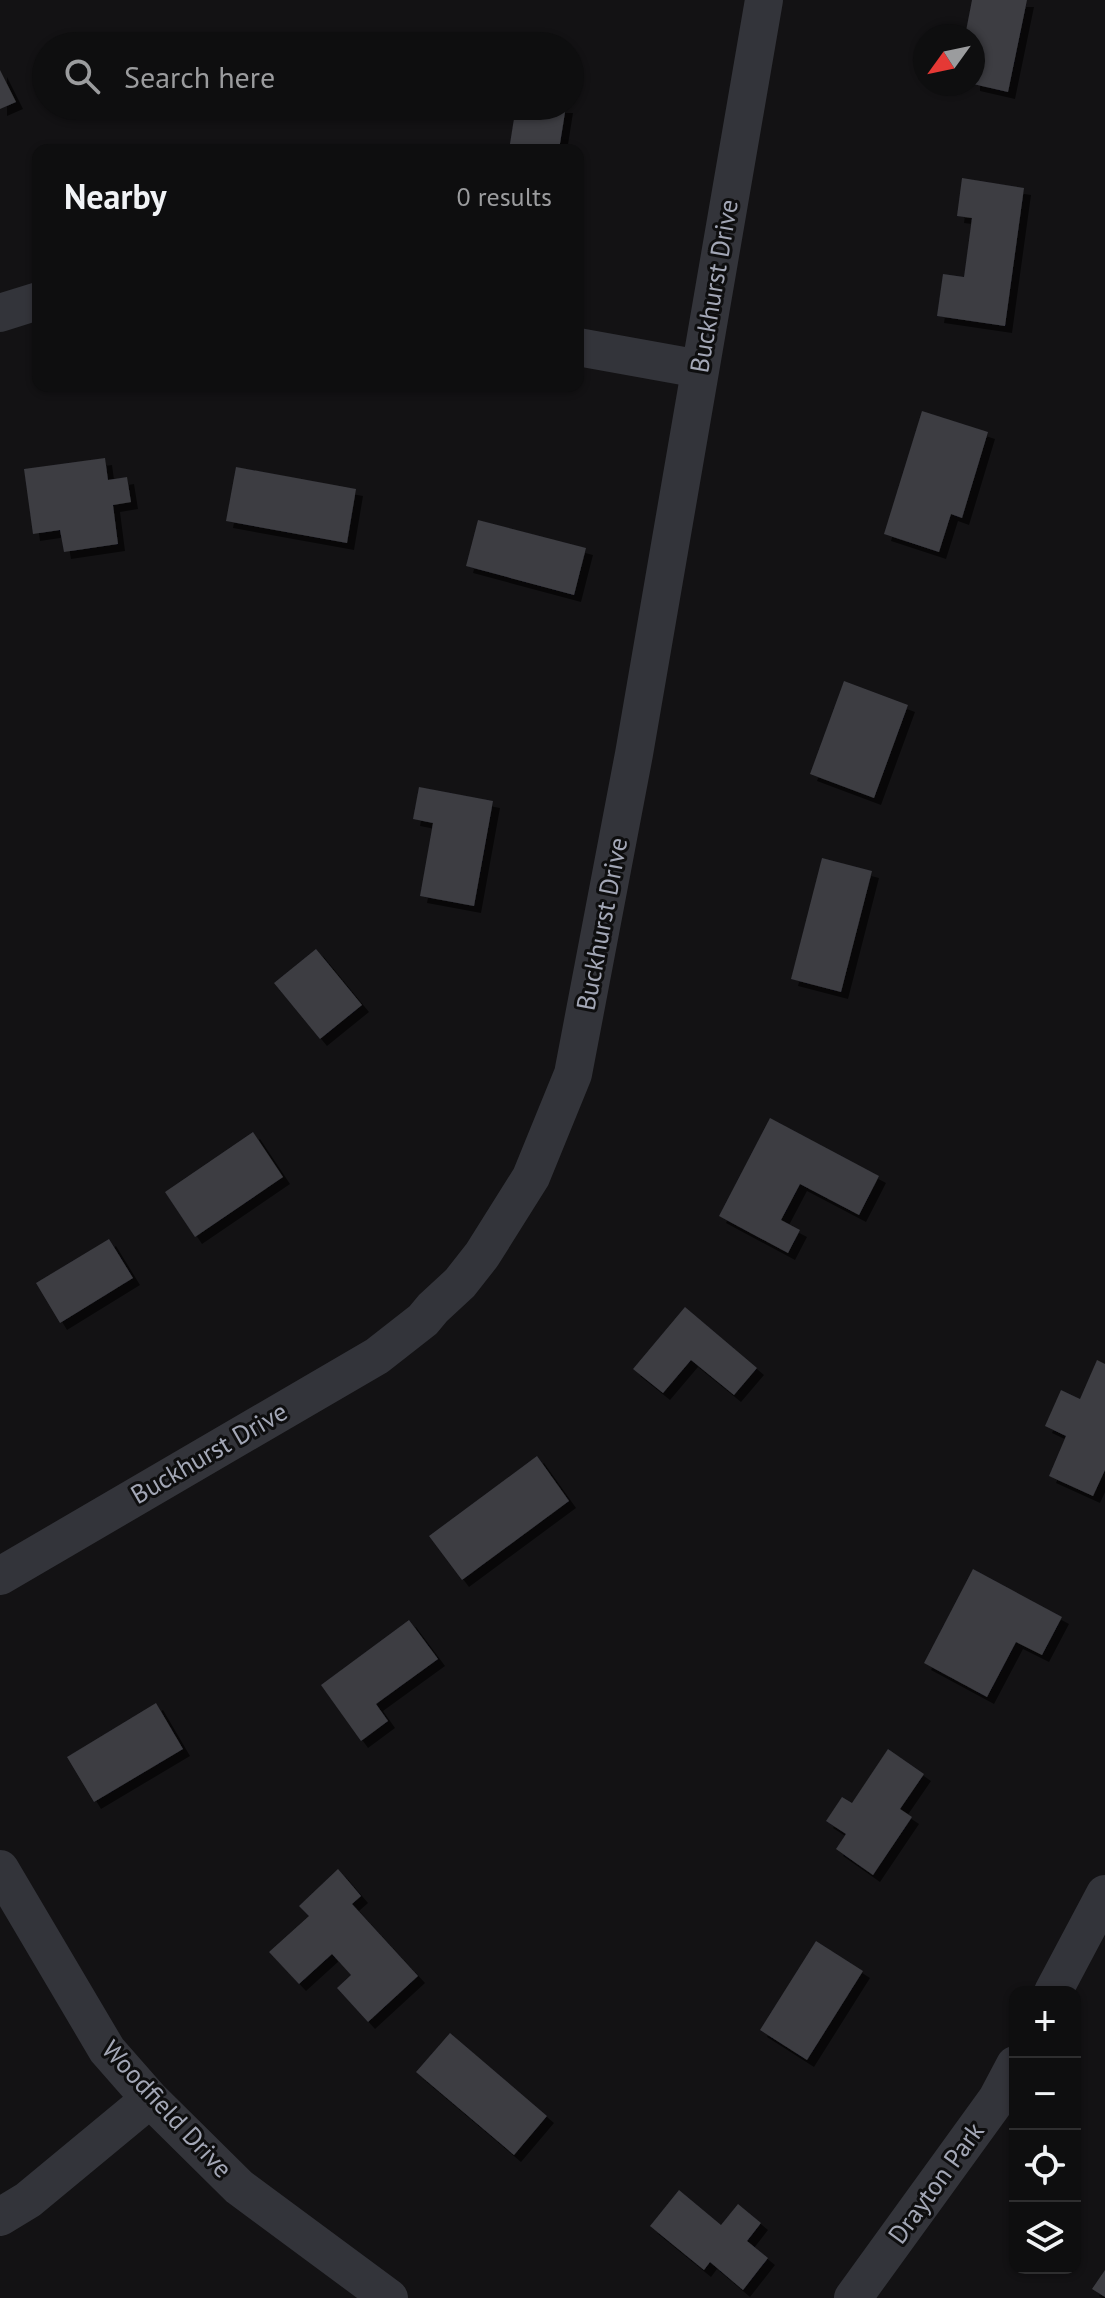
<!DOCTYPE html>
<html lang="en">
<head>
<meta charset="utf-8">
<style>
	:root { --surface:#0e0e0f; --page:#171718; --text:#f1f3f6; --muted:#9b9c9e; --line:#2e2e2f }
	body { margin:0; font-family:"PT Sans",sans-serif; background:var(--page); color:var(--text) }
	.controls { position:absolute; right:24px; bottom:24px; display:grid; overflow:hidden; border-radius:16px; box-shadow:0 2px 6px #0004 }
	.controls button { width:72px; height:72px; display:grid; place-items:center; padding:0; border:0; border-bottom:2px solid var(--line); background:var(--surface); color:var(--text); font:40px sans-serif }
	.compass { position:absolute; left:913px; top:24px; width:72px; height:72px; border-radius:50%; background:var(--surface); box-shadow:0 2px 6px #0004; rotate:237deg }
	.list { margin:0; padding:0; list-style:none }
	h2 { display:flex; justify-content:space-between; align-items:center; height:104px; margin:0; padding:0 32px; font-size:34px }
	h2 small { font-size:26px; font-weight:400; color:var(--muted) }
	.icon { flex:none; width:44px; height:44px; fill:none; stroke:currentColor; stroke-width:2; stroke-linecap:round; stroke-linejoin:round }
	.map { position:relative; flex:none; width:1105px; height:2298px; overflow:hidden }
	.search { position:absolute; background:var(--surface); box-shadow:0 2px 6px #0004; left:32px; top:32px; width:552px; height:88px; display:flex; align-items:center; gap:20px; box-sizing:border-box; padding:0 28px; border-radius:44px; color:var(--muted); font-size:30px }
	.panel { position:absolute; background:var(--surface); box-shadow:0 2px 6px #0004; left:32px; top:144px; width:552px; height:248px; border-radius:16px }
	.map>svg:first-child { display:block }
	.building { fill:#3c3c42; filter:url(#shadow) }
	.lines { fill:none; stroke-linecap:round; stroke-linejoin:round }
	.street { stroke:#33343a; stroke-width:38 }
	.labels { text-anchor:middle; stroke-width:6; stroke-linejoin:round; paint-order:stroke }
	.street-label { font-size:26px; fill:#a3a7b6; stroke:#0e0e0f }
</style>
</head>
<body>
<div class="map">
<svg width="1105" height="2298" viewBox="0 0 1105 2298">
	<defs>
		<filter id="shadow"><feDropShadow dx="7" dy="7" stdDeviation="0" flood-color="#0009"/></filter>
	</defs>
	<rect width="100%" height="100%" fill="#131214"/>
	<path class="building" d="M972 0H1027L1008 92 973 84V36H965Z
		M0 70 16 102 0 109Z
		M516 106H566L559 150H509Z
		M962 178 1024 188 1005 326 937 316 943 274 964 277 972 218 957 216Z
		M922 411 988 432 962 518 951 514 939 552 884 534Z
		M105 458 108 480 127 477 131 502 113 505 118 544 64 552 60 530 33 534 24 469Z
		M236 467 356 489 347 543 226 521Z
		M478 520 586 548 574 595 466 566Z
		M844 681 908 705 874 798 810 774Z
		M419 787 493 801 474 906 420 896 433 823 413 819Z
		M822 858 872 871 841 992 791 979Z
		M316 949 362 1005 320 1039 274 983Z
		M770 1118 879 1176 859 1215 800 1184 781 1220 800 1230 788 1253 719 1216Z
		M253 1132 283 1177 195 1237 165 1192Z
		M109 1239 133 1278 60 1323 36 1283Z
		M685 1307 757 1368 734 1395 691 1360 663 1393 633 1369Z
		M1097 1360 1105 1364V1470L1093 1496 1049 1476 1066 1436 1045 1426 1061 1390 1080 1399Z
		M537 1456 569 1501 462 1580 429 1536Z
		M973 1569 1062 1617 1042 1655 1016 1642 987 1697 924 1663Z
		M409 1620 438 1659 376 1704 388 1721 361 1741 321 1685Z
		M156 1703 183 1749 94 1802 67 1757Z
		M888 1749 924 1774 900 1809 912 1817 873 1875 836 1849 846 1834 826 1821 842 1797 852 1803Z
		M338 1869 361 1896 352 1904 418 1976 368 2022 337 1988 351 1975 332 1954 299 1984 269 1952 309 1916 299 1906Z
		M816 1941 863 1971 807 2060 760 2030Z
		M450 2033 547 2116 514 2155 416 2072Z
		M679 2190 721 2225 738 2204 761 2223 747 2241 768 2258 743 2290 710 2262 704 2270 650 2226Z
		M1105 2270V2297L1092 2289Z"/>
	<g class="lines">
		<path class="street" d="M0 313 38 301
			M578 347 700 369
			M0 1576 377 1356 423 1320 433 1308 460 1283 482 1255 531 1177 573 1074 634 754 764 0
			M0 1869 107 2050 150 2099 239 2187 389 2298
			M1053 1992 1105 1894
			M0 2217 28 2200 150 2099
			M853 2298 997 2099 1015 2065"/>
	</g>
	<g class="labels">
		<g class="street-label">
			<text transform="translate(714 286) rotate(-80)" y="9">Buckhurst Drive</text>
			<text transform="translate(602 924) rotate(-79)" y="9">Buckhurst Drive</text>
			<text transform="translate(209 1453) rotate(-30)" y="9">Buckhurst Drive</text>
			<text transform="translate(167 2109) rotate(47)" y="9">Woodfield Drive</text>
			<text transform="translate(936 2183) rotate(-54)" y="9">Drayton Park</text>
		</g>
	</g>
</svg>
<div class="controls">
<button>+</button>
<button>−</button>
<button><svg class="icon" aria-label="locate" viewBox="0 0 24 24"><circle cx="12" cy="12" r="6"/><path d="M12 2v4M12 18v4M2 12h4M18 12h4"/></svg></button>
<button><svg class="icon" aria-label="layers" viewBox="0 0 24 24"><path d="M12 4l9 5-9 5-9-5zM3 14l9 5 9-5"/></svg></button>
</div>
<svg class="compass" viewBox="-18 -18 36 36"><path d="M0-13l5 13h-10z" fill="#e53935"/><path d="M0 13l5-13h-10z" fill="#9b9c9e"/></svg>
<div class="search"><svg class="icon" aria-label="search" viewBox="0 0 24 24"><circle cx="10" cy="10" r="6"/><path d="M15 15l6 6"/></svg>Search here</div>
<section class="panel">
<h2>Nearby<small>0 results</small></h2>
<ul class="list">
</ul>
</section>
</div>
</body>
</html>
